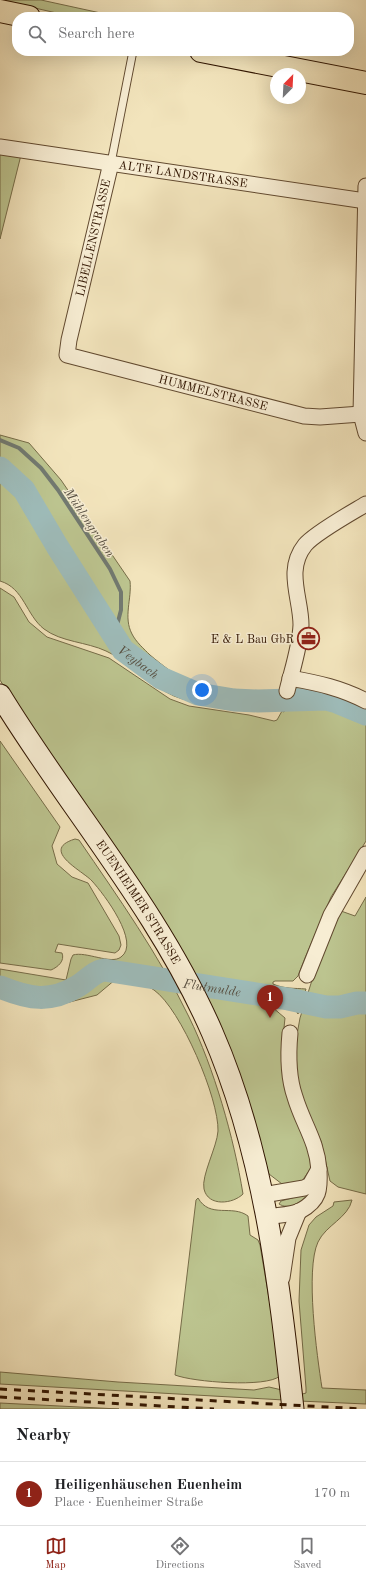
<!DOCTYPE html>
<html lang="en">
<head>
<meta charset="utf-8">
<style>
	:root { --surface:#fff; --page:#f2f2f2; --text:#202124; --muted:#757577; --line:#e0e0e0; --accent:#8f2418 }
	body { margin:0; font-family:"Old Standard TT",serif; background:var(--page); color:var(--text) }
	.compass { position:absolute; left:270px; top:68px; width:36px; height:36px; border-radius:50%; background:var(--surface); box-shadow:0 4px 16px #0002; rotate:24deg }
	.you { position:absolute; left:202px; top:690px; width:14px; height:14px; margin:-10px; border:3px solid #fff; border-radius:50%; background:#1a73e8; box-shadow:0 0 0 6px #1a73e833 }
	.badge { display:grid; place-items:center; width:26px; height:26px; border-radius:50%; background:var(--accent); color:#fff; font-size:13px; font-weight:700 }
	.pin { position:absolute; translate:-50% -33px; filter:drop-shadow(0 1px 2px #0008) }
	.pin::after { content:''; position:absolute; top:21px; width:14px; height:12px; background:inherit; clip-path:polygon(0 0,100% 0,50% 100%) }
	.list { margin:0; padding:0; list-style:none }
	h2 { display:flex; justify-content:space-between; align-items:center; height:52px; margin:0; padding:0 16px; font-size:17px }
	h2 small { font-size:13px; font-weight:400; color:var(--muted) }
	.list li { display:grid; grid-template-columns:26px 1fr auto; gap:12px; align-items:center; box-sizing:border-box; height:64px; padding:0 16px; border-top:1px solid var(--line) }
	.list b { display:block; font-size:15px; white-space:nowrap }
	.list p { margin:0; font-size:13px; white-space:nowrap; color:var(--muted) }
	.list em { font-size:13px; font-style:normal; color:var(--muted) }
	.icon { flex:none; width:22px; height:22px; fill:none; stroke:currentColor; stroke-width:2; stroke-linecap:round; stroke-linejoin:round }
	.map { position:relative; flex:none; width:366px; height:1409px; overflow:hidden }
	.search { position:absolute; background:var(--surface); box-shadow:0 4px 16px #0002; left:12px; right:12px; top:12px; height:44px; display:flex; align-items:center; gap:10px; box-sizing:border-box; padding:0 14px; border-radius:16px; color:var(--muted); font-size:15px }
	.sheet { height:116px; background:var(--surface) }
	nav { display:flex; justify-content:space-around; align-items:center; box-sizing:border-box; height:56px; border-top:1px solid var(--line); background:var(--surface); font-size:11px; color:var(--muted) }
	nav a { display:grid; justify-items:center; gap:2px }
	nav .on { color:var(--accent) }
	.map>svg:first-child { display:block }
	.green { fill:#bcc48f; stroke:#766c48 }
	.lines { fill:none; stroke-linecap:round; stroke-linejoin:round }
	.stream { stroke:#727970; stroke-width:4 }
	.river { stroke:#9ebcba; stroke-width:23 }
	.service-casing { stroke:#61492f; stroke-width:9 }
	.minor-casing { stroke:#61492f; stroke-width:17 }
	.secondary-casing { stroke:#311500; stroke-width:23 }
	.primary-casing { stroke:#311500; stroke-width:24 }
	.service { stroke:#f7edd3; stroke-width:7 }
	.minor { stroke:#f7edd3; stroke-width:15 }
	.secondary { stroke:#f7edd3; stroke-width:21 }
	.primary { stroke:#f2e4bc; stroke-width:22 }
	.rail { stroke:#311500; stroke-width:3; stroke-dasharray:7 7; stroke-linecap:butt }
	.labels { text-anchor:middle; stroke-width:3; stroke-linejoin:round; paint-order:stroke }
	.street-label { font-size:12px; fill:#311500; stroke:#f7edd3 }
	.poi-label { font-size:12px; fill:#311500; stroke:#f7edd3; text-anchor:end }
	.water-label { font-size:13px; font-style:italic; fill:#574f41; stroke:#f7edd3 }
</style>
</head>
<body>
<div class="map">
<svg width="366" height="1409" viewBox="0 0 366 1409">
	<rect width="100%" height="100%" fill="#f2e4bc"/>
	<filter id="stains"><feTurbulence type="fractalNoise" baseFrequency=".005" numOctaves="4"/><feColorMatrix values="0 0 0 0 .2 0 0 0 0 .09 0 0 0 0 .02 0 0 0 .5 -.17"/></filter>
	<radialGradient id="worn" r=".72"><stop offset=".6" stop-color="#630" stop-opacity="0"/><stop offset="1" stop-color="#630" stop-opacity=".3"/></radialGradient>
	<path class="green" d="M0 0H41L119 17H74Z
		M0 152 21 155 0 239Z
		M0 435 29 443 61 480 130 581C132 599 123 617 132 634 136 642 144 649 150 655 161 664 174 675 188 681 213 692 253 698 281 693L278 697C241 700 202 696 167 679L165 683C200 700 237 703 276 704L277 706C268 715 254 710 243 708 220 704 196 705 174 696 149 685 131 662 106 651 87 642 61 642 44 629 26 615 24 588 0 581Z
		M0 588 14 597 29 622 47 637 109 658 170 699 189 706 249 715 274 721 277 720 282 711 284 712 287 707 285 705 294 688H309L366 706V841L331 897 305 958 298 976 293 981H275L273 982V984C284 989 294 988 306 989L298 1014 294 1007 277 1004H274L272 1007 285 1018 282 1047 312 1162 311 1168 302 1181 282 1184 269 1174 241 1083 0 680Z
		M0 741 60 827 52 846 57 864 72 877 88 883 119 936 121 945 119 950 115 953 58 944 55 952 62 953C65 961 58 967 51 970L0 963Z
		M75 839 79 840C118 897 159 955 189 1017 214 1068 234 1138 243 1194 233 1204 208 1207 204 1189 201 1176 217 1147 218 1131 219 1099 181 1009 154 990 144 983 128 980 116 979L97 995 58 1005 36 1006 26 1005 0 995V969L66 980 71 959 73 955C86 951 111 965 121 957 141 943 104 894 92 881 83 871 39 850 75 839Z
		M366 897V1194L338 1187 330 1181 321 1141 306 1111 297 1077 296 1040 300 1018 314 974 341 911 355 916Z
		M303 1195H307V1196C299 1204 289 1210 279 1204L281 1201Z
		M198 1198C210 1219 232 1204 248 1216L250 1235 258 1240 260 1245 277 1346 280 1376C266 1388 193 1382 175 1375L196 1200Z
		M352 1200C348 1218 326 1225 318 1242 305 1270 317 1356 322 1388L366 1390V1404L299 1401V1395L306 1393V1388L299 1301 301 1250 309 1225 316 1217 333 1206 334 1202Z
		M0 1372 118 1382 254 1390 269 1387 282 1390 284 1400 0 1384Z
		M0 1403 119 1409H0Z"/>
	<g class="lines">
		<path class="stream" d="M0 440 19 448 41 468 58 490 110 569 121 592V610L114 637"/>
		<g class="river">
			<path id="s1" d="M0 468 24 490 57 546 123 650 161 678 198 694 234 700 258 701 326 699 337 702 366 714"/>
			<path id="s2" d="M0 987C29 999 50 1003 78 986 88 980 93 972 104 970L288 999 326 1007H340L357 1003H366"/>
		</g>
		<defs>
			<path id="service" d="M111 163 133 51"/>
			<g id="minor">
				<path id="s3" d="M0 147 366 201"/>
				<path id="s4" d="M111 163 69 340 67 355 304 416 320 417 361 414"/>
				<path d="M366 186 361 414 366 433"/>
				<path d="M290 678C318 683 341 688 366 701"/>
				<path d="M287 691C292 670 300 647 301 625 301 598 285 570 305 545 315 533 351 513 366 504"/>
				<path d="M307 975 331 915 366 854"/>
				<path d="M263 1195 304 1188 310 1185 319 1169"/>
				<path d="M267 1217C277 1215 291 1215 300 1211 320 1200 320 1189 319 1170 317 1141 303 1124 295 1097 288 1077 288 1054 290 1033"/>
				<path d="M282 1278 288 1238 299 1211"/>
			</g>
			<g id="secondary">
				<path id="s5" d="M0 695C69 808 159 910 212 1032 264 1151 279 1281 293 1409"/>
			</g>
			<path id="primary" d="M0 11 29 17
				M201 51 366 83"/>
		</defs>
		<use href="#service" class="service-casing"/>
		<use href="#minor" class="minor-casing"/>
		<use href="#secondary" class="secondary-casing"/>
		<use href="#primary" class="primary-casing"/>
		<use href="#service" class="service"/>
		<use href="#minor" class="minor"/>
		<use href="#secondary" class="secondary"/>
		<use href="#primary" class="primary"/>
		<path class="rail" d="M0 1389 363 1409
			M0 1397 214 1409"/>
	</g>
	<defs>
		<symbol id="office-ring" viewBox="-11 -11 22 22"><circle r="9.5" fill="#f7edd3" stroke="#8f2418" stroke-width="1.5"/><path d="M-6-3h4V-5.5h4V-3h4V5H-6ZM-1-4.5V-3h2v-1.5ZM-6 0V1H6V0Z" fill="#8f2418"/></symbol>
	</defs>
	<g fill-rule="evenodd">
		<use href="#office-ring" x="296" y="626" width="25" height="25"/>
	</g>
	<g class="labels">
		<g class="street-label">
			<text dy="4" stroke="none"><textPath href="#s3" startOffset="185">ALTE LANDSTRASSE</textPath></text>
			<text transform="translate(93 238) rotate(-77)" y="4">LIBELLENSTRASSE</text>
			<text dy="4" stroke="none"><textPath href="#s4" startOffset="348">HUMMELSTRASSE</textPath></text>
			<text dy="4" stroke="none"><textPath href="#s5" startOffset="249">EUENHEIMER STRASSE</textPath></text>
		</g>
		<g class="poi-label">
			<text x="294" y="643">E &amp; L Bau GbR</text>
		</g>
		<g class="water-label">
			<text transform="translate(90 522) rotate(56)" y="5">Mühlengraben</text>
			<text dy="5" stroke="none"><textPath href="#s1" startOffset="240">Veybach</textPath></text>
			<text dy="5" stroke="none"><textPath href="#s2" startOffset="222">Flutmulde</textPath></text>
		</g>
	</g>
	<rect width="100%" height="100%" filter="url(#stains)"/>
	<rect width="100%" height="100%" fill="url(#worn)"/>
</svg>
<svg class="compass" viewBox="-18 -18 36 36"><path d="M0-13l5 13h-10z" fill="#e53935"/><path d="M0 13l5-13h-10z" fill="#757577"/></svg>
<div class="you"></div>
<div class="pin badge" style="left:270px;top:1018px">1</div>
<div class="search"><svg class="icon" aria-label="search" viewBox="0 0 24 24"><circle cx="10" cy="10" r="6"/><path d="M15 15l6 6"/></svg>Search here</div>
</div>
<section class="sheet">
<h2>Nearby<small></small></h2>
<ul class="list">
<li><span class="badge">1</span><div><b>Heiligenhäuschen Euenheim</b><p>Place · Euenheimer Straße</p></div><em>170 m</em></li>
</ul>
</section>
<nav>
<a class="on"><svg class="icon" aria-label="map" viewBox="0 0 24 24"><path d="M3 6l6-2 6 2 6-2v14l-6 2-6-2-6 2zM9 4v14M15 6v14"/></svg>Map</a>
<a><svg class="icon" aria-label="directions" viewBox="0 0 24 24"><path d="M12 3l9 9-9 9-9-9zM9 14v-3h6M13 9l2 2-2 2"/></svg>Directions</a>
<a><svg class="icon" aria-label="saved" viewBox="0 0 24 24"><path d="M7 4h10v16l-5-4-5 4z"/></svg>Saved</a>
</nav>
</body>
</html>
